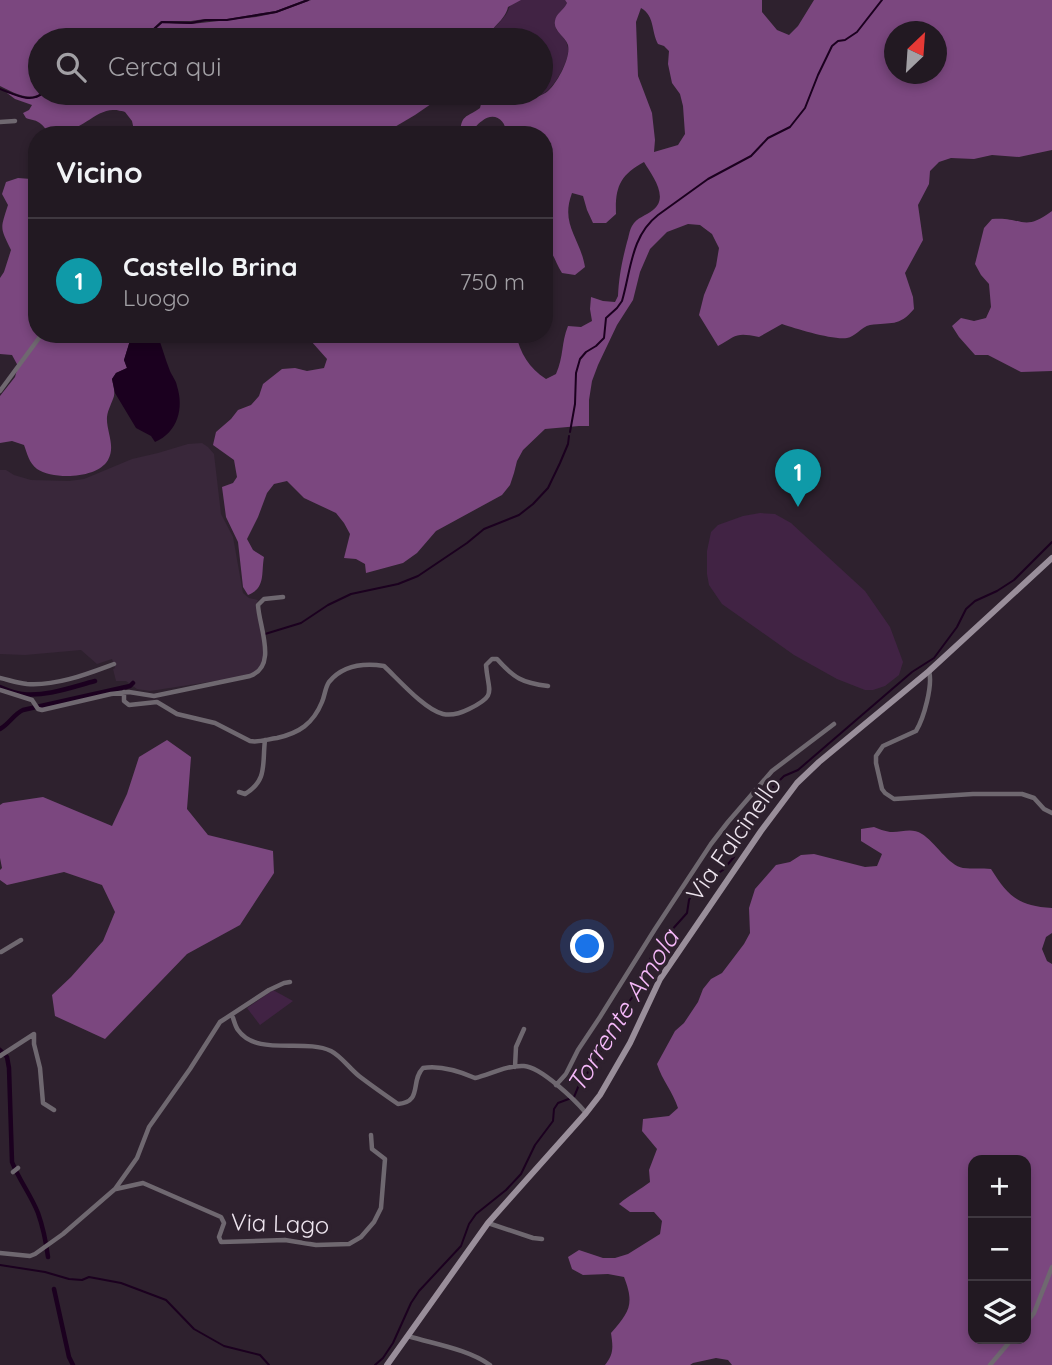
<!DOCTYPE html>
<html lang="it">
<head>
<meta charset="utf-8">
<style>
	:root { --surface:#221922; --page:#2a222a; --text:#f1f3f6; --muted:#a2a0a5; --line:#3f3840; --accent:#1bd5b1 }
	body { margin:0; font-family:Quicksand,sans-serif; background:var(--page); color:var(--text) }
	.controls { position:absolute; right:21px; bottom:21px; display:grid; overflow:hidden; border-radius:14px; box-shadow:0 4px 10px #0003 }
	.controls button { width:63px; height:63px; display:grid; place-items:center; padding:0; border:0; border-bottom:2px solid var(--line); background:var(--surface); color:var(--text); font:35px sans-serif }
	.compass { position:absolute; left:884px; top:21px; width:63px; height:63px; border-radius:50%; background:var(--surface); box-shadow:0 4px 10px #0003; rotate:25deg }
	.you { position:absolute; left:588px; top:947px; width:24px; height:24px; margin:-18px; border:5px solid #fff; border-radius:50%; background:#1a73e8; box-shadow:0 0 0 10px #1a73e833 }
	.badge { display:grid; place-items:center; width:46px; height:46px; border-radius:50%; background:var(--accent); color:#fff; font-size:23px; font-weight:700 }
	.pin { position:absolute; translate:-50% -58px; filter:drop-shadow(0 2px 4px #0008) }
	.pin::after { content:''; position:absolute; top:37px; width:24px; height:21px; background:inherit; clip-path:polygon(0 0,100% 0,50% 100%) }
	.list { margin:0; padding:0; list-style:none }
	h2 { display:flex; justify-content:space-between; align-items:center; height:91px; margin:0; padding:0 28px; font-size:30px }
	h2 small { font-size:23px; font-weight:400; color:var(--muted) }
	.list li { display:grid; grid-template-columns:46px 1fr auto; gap:21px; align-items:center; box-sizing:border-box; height:126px; padding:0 28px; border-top:2px solid var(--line) }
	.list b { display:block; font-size:26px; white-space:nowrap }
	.list p { margin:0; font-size:23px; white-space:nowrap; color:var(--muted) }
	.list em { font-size:23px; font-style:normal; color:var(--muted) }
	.icon { flex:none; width:38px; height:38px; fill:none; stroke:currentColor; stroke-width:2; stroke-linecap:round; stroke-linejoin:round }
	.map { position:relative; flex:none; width:1052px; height:1365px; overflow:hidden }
	.search { position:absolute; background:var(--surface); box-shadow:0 4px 10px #0003; left:28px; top:28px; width:525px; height:77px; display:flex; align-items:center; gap:18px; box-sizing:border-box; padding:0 24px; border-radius:38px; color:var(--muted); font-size:26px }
	.panel { position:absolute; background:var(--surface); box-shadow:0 4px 10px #0003; left:28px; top:126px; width:525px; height:217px; border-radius:28px }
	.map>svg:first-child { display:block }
	.built { fill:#39273a }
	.green { fill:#412344 }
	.forest { fill:#7b477f; fill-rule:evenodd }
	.water { fill:#1b001f }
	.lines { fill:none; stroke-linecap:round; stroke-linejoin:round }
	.stream { stroke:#1b001f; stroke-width:2 }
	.canal { stroke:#1b001f; stroke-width:4.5 }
	.street { stroke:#6f6870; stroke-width:4.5 }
	.secondary { stroke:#998e9a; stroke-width:6 }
	.labels { text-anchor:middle; stroke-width:7; stroke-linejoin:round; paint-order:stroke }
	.street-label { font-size:24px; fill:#ede4ee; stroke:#2e212e }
	.water-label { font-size:26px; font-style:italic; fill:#f5b8f9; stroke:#2e212e }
</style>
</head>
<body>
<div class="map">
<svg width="1052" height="1365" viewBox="0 0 1052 1365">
	<rect width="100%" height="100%" fill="#2e212e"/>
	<path class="built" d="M202 443 208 447 214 454 221 514 233 537 243 593 249 598 258 600 256 605 265 656 264 661 256 672 241 677 150 691 137 689 126 681H116L113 669 115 668 112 659 97 664 81 650 25 655 0 654V470H6L14 475 31 480 69 481 84 479 132 459 158 453 188 444Z"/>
	<path class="green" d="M519 0H565L567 3 565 9 560 12 556 29C561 35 567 40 568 48 570 59 556 84 547 91 541 96 534 97 527 99L519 93H541V40H487C491 27 497 27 504 17 512 8 505 7 519 0Z
		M760 513 775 514 791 523 865 591 890 627 903 662 899 675 885 686 873 690H865L837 679 794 655 722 604 709 585 707 574V551L711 532 718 525 743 516Z
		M273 990 293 1001 260 1025 247 1008Z"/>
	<path class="forest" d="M0 0H305L276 11 227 19H205L191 21H161L146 35 134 40H40L41 93C28 102 13 92 0 86Z
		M311 0H521L508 7C505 21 491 26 487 40H140L147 37 162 23 191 24 256 17 276 13Z
		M565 0H762V12L777 30 789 35 798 26 814 0H1052V150L1019 157 992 155 974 159 951 158 939 162 930 171 929 184 918 205 923 240 905 273 913 297 914 309C899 327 891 322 870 325 861 327 855 337 847 338 832 340 797 329 782 324L759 337C736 332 737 335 718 346L699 315 704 295 716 266 719 248 712 234 700 225 688 224 667 232 650 249 640 272 633 300 617 325 598 365 592 381 589 400V426H579L545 429 523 450 517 461 514 473 510 485 502 495 436 531 417 553 403 563 366 573 365 564 356 559 344 558 350 534 344 523 336 513 304 498 287 481 274 484 267 493 258 517 247 539 253 550 264 557C261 573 266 588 248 595L243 587 238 542 226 517 222 487 233 483 237 477 234 460 213 445 216 432 231 419 238 410 251 405 259 396 263 384 282 369 295 368 307 371 324 368 327 359 311 341 299 334H516C520 353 529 368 546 379L556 374C564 356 561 343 568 326L581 327 592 321 590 309 591 297 603 301 615 302 618 296C619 276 622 261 627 242 629 237 629 231 632 226 637 217 646 216 653 210 670 197 651 174 644 162 620 175 615 187 616 214L606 223H593L587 210 583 196 572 193C560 225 580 237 585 267L575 275 562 273C555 262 554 253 544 243V135H506C507 120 494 111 482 121 477 124 473 130 470 135H460C461 114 466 118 480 108L481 104 474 97 462 94 443 101 431 104 415 115 393 128 390 135H135L132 121 125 112C124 111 115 110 114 110 95 109 80 134 53 133 46 133 46 128 41 124 37 120 31 120 26 118L23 113 29 110 32 105 15 99 7 93C21 96 31 104 44 93H519L527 99C535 97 542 96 548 91 557 83 571 58 568 45 565 36 553 31 555 21 556 13 564 10 567 3ZM641 8C655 16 651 31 658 44L664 46 669 51 668 64 672 83 680 94 683 106 685 134 678 145 654 152 655 140 652 113 638 76 636 22ZM894 32H936V74H894Z
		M37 177V334H132L124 360 127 368 116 373 112 379C113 385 115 390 114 396 112 403 108 409 107 417 106 431 116 446 108 460 97 479 53 480 37 469 29 463 27 453 24 445L12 441 0 443V396L15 377 18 366 12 355 0 354V278L4 272 11 250C0 227 0 230 8 205L2 194 6 182 18 178 31 179Z
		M1052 211V371L1021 372 988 355H975L959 337 952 326 961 318 974 321 986 318 991 307 989 284 981 275 975 264 984 228 992 219C1022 216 1023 233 1052 211Z
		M167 740 191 757 187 809 208 835 273 851 274 873 240 925 187 954 105 1039 55 1016 52 995 71 977 103 941 115 912 102 885 64 872 7 885 0 880V870L2 868 0 858V805L3 803 43 797 112 826 127 794 139 757Z
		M874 827C879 829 884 831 890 832 901 833 911 827 922 834 934 841 949 866 963 868 972 869 982 868 991 869 1008 896 1018 906 1052 908V933L1046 937 1042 949 1047 961 1052 964V1365H732L728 1360 716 1358 693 1363 690 1365H605C614 1354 613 1347 611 1333 629 1312 635 1305 624 1277L608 1274 583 1275 572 1269 568 1257 579 1250 603 1258H615L628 1254 660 1234 662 1221 654 1212H630L619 1204C629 1195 640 1190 650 1182L649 1170 657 1149 642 1131 643 1119 669 1116 678 1108C673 1092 662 1080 657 1064L675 1031 684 1023 698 1002 703 989 711 979 722 973 744 944 750 933 749 908 755 889 776 865 790 862 801 855 814 854 865 867 877 866 882 854 861 841V829ZM973 1160H1026V1339H973Z"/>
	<path class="water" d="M132 334H157C162 346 165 359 170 371 172 376 176 380 177 386 184 408 178 432 155 442L151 436 136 428 115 393 112 379 116 373 127 368 124 360Z"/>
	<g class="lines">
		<path class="stream" d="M137 40 146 36 162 22 191 23 206 20H227L276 12 308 0
			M0 89C14 94 30 104 43 93
			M570 432 575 404 576 373 580 359 586 352 596 346 604 338 606 318 617 308 622 301C631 270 631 236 658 215L708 179 751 156 768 138 790 127 805 108 818 75 832 46 838 41 845 40 857 32 882 0
			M265 634 301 623 328 605 351 594 398 584 418 576 467 543 484 529 519 515 533 504 548 488 560 463 568 444 569 436
			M0 1265 45 1272 69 1279 82 1280 89 1277 121 1283 166 1300 194 1329 224 1346 260 1355 269 1365
			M375 1365 383 1358 393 1343 411 1303 419 1291 461 1246 469 1224 476 1214 506 1190 521 1174 535 1145 553 1121 554 1109 558 1103 574 1097 581 1080 592 1068 601 1052 612 1021 622 1011 640 987 651 957 661 942 687 913 689 900 693 892 701 885 723 870 734 857 742 834 745 830 752 826 770 790 784 776 798 770 912 672 934 658 957 627 966 609 975 601 997 591 1014 580 1052 542"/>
		<path class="canal" d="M0 687C7 690 14 693 22 694 46 697 72 687 95 681
			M0 729C9 724 14 714 23 710L130 686 133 683
			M0 1050 7 1057 9 1068 12 1162C19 1180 31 1195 38 1213 43 1227 46 1242 48 1257
			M54 1289 69 1357 73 1365"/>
		<path class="street" d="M0 122 15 121
			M0 391 42 334
			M929 671C933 685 924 718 916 731L883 746 876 756V763L882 789 885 793 894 799 973 794H1022L1034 798 1044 809 1052 813
			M0 678C9 680 18 683 27 684 57 686 87 674 114 664
			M0 690 32 700 38 709 42 710 111 694 129 692 154 696 250 676C278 666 259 627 258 605L264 599 283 597
			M124 692V701L129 705 157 702 177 714 215 723 250 741C259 743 268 739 277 738 299 733 313 724 322 702 325 695 325 688 329 682 343 665 364 663 384 666 398 679 425 710 443 714 452 716 461 713 469 709 498 695 488 692 486 665L492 659H497C514 678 522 683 548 686
			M239 792 245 794C268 780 262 764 265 740
			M1 952 21 940
			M232 1015C234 1020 235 1026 238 1030 257 1057 304 1038 331 1051 341 1056 349 1068 359 1076 372 1086 385 1095 398 1104 423 1102 410 1081 423 1068 441 1065 459 1071 475 1078 491 1074 507 1065 524 1066 541 1067 575 1100 586 1113
			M0 1056 34 1034V1044L40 1068 43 1103 54 1110
			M515 1067 516 1047 524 1029
			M556 1085 566 1074 578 1050 600 1017 655 929 711 844 728 822 772 771 834 724
			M13 1172 18 1168
			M116 1189 143 1183 221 1217 224 1223 219 1237 221 1242 285 1240 316 1245 349 1244 361 1237 374 1222 381 1208 385 1159 372 1149 371 1135
			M488 1223 533 1238 542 1239
			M0 1253 30 1256 35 1254 63 1234 115 1189 137 1158 149 1127 190 1069 220 1022 269 990 284 983 290 982
			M1026 1323 1034 1313 1052 1267
			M408 1336C434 1344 468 1349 490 1365
			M990 1365 1012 1339"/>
		<path class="secondary" d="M387 1365 488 1223 586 1113 600 1095 630 1043 660 979 761 831 797 783 819 762 929 671 1052 558"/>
	</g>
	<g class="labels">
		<g class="street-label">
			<text transform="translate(734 839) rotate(-55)" y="8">Via Falcinello</text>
			<text transform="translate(280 1224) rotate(2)" y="8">Via Lago</text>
		</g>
		<g class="water-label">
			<text transform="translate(623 1011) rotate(-58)" y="9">Torrente Amola</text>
		</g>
	</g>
</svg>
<div class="controls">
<button>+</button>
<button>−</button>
<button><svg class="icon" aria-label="layers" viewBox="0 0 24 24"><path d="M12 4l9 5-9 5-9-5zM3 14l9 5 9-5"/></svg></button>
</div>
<svg class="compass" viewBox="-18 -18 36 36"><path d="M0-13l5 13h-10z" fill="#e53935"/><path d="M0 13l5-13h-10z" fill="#a2a0a5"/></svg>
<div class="you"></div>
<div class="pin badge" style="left:798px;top:507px;background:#0f9aa8">1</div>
<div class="search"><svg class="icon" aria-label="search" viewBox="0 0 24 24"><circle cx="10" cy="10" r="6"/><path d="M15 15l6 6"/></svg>Cerca qui</div>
<section class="panel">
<h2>Vicino<small></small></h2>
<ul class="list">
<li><span class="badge" style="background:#0f9aa8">1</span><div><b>Castello Brina</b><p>Luogo</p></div><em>750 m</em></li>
</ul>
</section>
</div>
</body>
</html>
